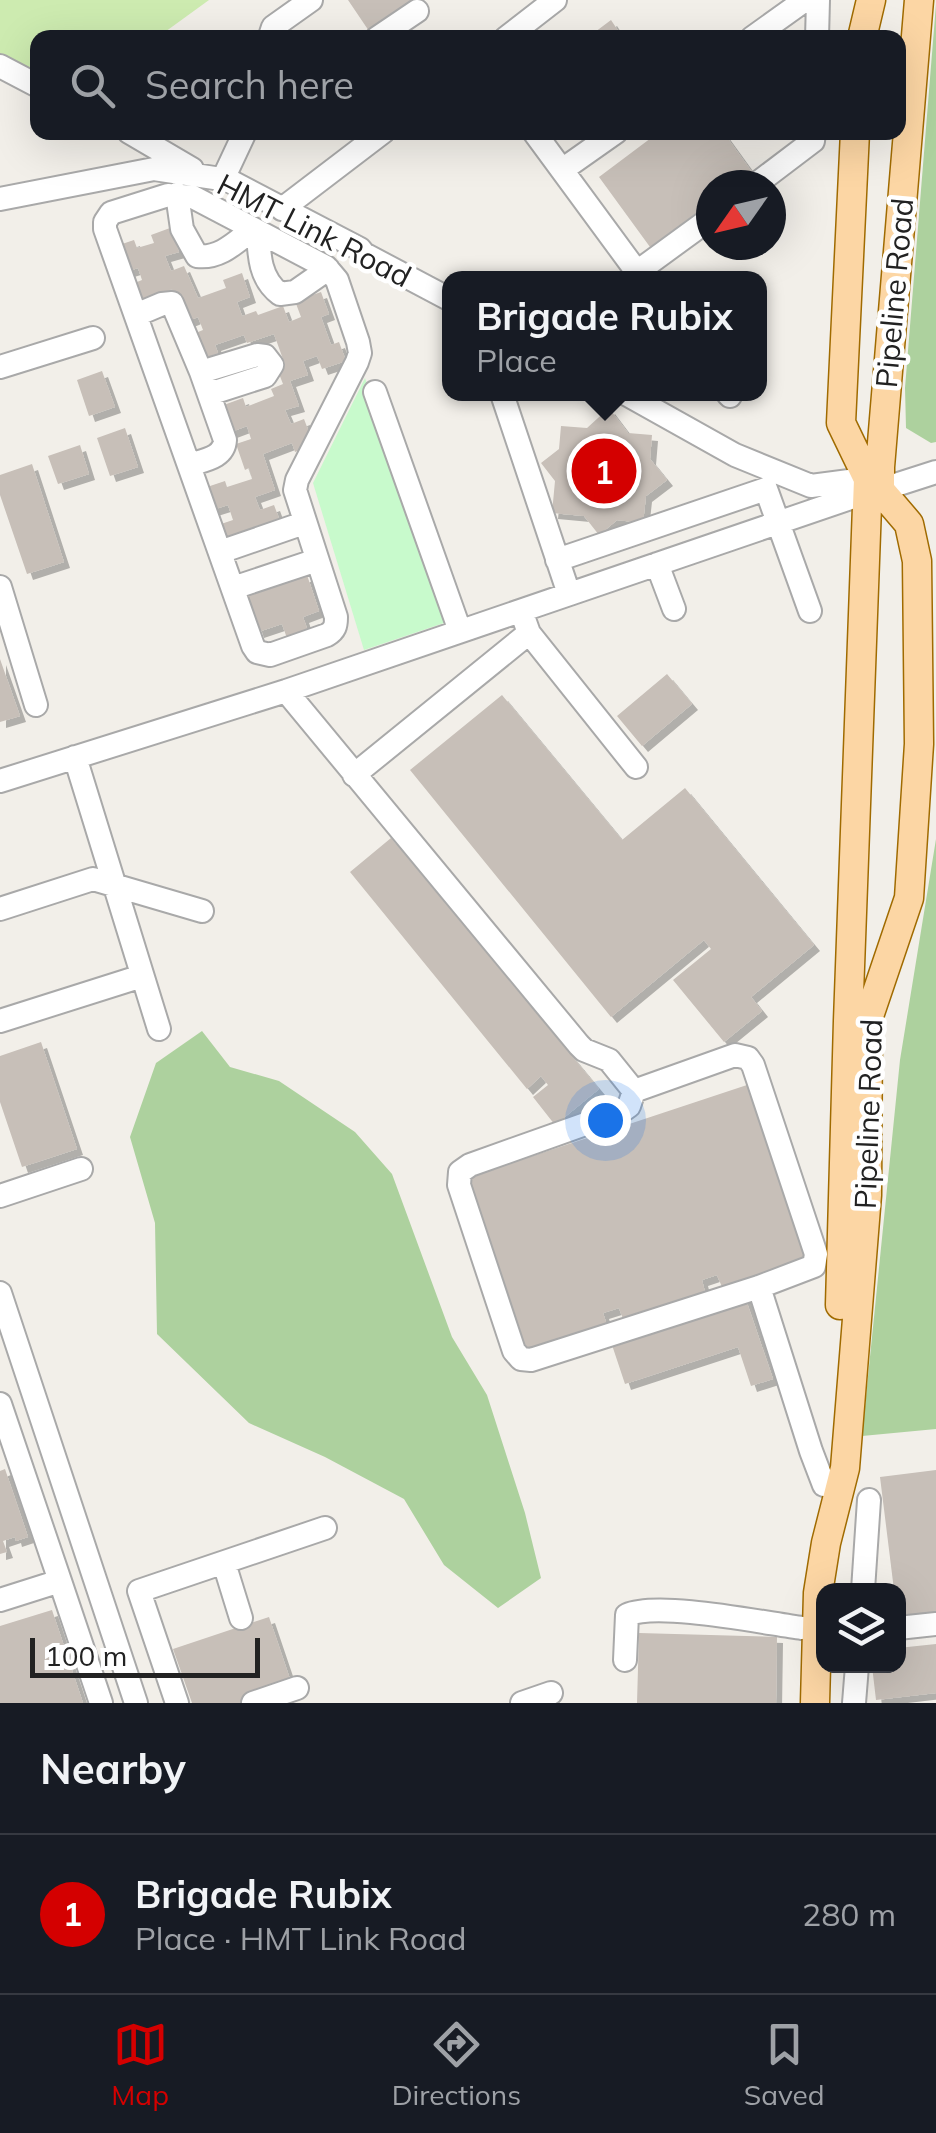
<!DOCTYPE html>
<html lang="en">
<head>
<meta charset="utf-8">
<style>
	:root { --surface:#171b24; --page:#242831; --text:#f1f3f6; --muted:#9ea1a6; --line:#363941; --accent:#d40000 }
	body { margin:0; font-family:Mulish,sans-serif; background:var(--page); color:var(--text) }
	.controls { position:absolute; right:30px; bottom:30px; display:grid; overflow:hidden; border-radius:20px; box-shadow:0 10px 40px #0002 }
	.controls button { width:90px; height:90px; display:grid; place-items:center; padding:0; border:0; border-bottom:2px solid var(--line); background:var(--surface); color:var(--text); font:50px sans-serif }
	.compass { position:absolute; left:696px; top:170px; width:90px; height:90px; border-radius:50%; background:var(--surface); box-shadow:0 10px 40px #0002; rotate:236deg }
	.scale { position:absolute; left:30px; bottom:25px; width:230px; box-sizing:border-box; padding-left:10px; border:5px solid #222; border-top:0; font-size:28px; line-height:35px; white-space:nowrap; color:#222; -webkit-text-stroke:8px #fff; paint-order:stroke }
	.you { position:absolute; left:605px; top:1120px; width:35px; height:35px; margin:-25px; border:8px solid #fff; border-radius:50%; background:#1a73e8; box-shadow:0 0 0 15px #1a73e833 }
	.badge { display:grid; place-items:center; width:65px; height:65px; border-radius:50%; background:var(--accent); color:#fff; font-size:32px; font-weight:700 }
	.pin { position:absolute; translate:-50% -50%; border:5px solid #fff; box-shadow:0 2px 10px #0006 }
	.popup { position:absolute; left:442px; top:271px; width:325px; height:130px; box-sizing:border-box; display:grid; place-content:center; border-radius:20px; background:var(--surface); filter:drop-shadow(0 2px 8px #0005); font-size:32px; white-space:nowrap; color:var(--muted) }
	.popup b { font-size:38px; color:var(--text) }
	.popup::after { content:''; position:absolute; left:50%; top:100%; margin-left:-20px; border:20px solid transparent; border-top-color:var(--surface) }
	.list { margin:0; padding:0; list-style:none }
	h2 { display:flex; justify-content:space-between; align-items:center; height:130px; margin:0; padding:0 40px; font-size:42px }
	h2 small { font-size:32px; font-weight:400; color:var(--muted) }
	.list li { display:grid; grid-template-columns:65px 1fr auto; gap:30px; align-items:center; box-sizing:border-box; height:160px; padding:0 40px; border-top:2px solid var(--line) }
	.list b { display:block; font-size:38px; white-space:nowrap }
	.list p { margin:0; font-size:32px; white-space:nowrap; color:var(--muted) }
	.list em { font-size:32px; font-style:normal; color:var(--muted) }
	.icon { flex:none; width:55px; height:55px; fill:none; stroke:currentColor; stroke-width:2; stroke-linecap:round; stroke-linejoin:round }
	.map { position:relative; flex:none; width:936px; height:1703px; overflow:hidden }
	.search { position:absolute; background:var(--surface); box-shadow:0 10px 40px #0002; left:30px; right:30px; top:30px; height:110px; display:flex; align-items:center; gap:25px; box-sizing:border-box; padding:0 35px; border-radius:20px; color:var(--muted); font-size:38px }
	.sheet { height:290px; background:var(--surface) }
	nav { display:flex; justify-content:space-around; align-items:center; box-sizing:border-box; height:140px; border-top:2px solid var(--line); background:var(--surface); font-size:28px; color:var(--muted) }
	nav a { display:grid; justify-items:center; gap:5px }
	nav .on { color:var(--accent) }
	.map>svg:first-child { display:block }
	.grass { fill:#cdebb0 }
	.forest { fill:#add19e }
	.park { fill:#c8facc }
	.building { fill:#c7bfb8; filter:url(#shadow) }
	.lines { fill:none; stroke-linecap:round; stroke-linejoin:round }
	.minor-casing { stroke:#a9a9a9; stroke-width:26 }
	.major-casing { stroke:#a06b00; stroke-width:31 }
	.minor { stroke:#fff; stroke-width:22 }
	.major { stroke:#fcd6a4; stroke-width:28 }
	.labels { text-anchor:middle; stroke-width:9; stroke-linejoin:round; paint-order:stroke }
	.street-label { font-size:30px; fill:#222; stroke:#fff }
</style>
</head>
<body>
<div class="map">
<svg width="936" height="1703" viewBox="0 0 936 1703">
	<defs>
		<filter id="shadow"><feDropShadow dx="6" dy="6" stdDeviation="0" flood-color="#0004"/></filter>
	</defs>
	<rect width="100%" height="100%" fill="#f2efe9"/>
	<path class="grass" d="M0 0H209L158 37 38 38 37 75 0 57Z"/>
	<path class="forest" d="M936 4V442L931 443 906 428 905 388Z
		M936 839V1429L862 1436 900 1060Z
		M202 1031 230 1067 279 1081 355 1132 392 1174 452 1337 487 1395 525 1513 541 1578 498 1608 444 1565 404 1499 325 1457 249 1423 157 1334 155 1223 130 1137 156 1063Z"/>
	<path class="park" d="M365 378 450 621 364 650 313 483Z"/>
	<path class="building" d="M348 0H420L371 34Z
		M611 20 623 38H587Z
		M659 132H723L752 172 734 185H711V202L650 247 599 177Z
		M170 228 179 252 165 256 171 271 184 266 198 298 226 288 223 280 242 273 250 297 237 302 242 316 256 311 258 315 283 306 289 322 301 317 295 301 321 292 329 314 321 317 331 345 339 342 346 361 322 369 317 356 303 361 308 375 290 381 299 406 285 410 291 424 304 419 314 445 295 452 292 443 263 454 275 490 255 497 260 510 274 505 283 529 262 536 259 525 240 532 243 541 226 547 218 525 233 520 228 505 212 510 204 488 225 481 227 487 252 479 249 468 245 470 236 444 251 439 247 426 231 432 221 406 243 398 246 407 274 396 271 389 283 384 276 366 284 362 274 334 247 343 244 335 215 345 218 353 197 361 188 336 203 330 198 317 183 323 172 289 155 296 136 311 127 286 142 280 138 268 122 273 113 247 134 240 137 248 154 243 151 235Z
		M102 371 115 407 89 416 77 380Z
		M609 408 628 433 652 435 650 459 667 480 646 496 643 523 617 520 599 535 584 516 552 513 555 481 541 463 559 449 561 426 587 428Z
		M125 428 138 467 110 476 97 438Z
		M80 445 89 474 58 484 48 456Z
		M32 464 64 562 27 574 0 495V475Z
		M307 575 319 611 303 617 310 637 289 644 282 624 258 632 246 596Z
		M0 659 20 716 0 722Z
		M667 674 692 704 642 746 617 716Z
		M502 695 622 840 685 788 814 945 751 997 762 1011 724 1042 673 980 711 949 704 940 611 1017 410 770Z
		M391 838 599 1089 555 1125 533 1097 548 1085 541 1076 527 1089 350 872Z
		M41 1042 77 1149 22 1167 0 1102V1056Z
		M747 1085 805 1258 722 1287 717 1275 702 1280 705 1292 623 1319 619 1308 603 1313 607 1325 525 1352 466 1178Z
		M745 1297 773 1379 751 1386 738 1347 625 1384 611 1342Z
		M5 1469 28 1537 16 1541 15 1537 3 1541 7 1552 0 1554V1471Z
		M936 1470V1616L898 1621V1590H894L880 1477Z
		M52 1610 83 1703H0V1626Z
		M269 1617 293 1688 249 1703H192L173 1649Z
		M639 1633 777 1637 776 1703H637Z
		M936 1644V1693L876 1700 872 1666H898V1648Z"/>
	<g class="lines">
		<defs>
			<path id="minor" d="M273 38 271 33 273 27 311 0
				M377 38 417 11
				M506 38 555 0
				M752 38 805 0
				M817 38 818 0
				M0 66 38 86
				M129 132 192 169
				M534 132 637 272 711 218
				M562 170 616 132
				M223 179 245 132
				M755 185 813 141 814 132
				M177 194 182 229 197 256C220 259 236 242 253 229
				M168 195 193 197 326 267 337 280 358 342 360 353 357 362 297 480 295 490 336 617C336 626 335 630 327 635L270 655 257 652 253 646 105 229V222L111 213Z
				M0 199 154 169 228 180 360 249 364 254 449 299
				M282 209 383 132
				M258 232C259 256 260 279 280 294L295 292 328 269
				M136 315 162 304 172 303 201 372 225 440C224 458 204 460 189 465
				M0 367 93 338
				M201 372 257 355 265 356 272 365 265 376 209 394
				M375 392 460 631
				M502 394 569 594
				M626 394 735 455 811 486 880 477
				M728 394 730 396
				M220 552 304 523
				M557 560 766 489 810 611
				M657 564 674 609
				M0 587 36 705
				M233 588 317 560
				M524 619 529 633 636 767
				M286 691 579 1045 584 1050 609 1060 634 1091
				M75 757 159 1029
				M354 775 529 633
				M0 781 286 691 868 492 880 490 936 472
				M0 909 93 879 202 911
				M0 1021 142 976
				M735 1055 748 1058 753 1065 816 1254 814 1266 759 1287 531 1360 521 1359 514 1351 459 1185 460 1172 470 1165 622 1111 629 1106 634 1091Z
				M0 1196 81 1169
				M759 1287 811 1451 824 1485
				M0 1293 136 1703
				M0 1404 60 1581 0 1600
				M224 1563 241 1618
				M60 1581 101 1703
				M863 1590 869 1500
				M898 1628 936 1624
				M625 1660 627 1615C658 1601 764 1623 802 1628
				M177 1703 139 1591 325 1528
				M253 1703 297 1688
				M522 1703 551 1693
				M854 1703 857 1666"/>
			<path id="major" d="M862 38 871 0
				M840 1305 848 1021 868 479 841 423 855 132
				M815 1703 818 1593 826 1543 845 1468 867 1195 868 1019 909 898 919 744 917 561 909 524 880 490V467L919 0"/>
		</defs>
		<use href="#minor" class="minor-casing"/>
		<use href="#major" class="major-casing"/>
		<use href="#minor" class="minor"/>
		<use href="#major" class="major"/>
	</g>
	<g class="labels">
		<g class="street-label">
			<text transform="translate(314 231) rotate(27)" y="10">HMT Link Road</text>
			<text transform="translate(895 293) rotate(-85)" y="10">Pipeline Road</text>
			<text transform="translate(869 1114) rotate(-88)" y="10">Pipeline Road</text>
		</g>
	</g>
</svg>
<div class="controls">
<button><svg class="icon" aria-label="layers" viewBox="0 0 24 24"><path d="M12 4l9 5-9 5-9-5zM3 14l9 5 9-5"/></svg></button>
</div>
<svg class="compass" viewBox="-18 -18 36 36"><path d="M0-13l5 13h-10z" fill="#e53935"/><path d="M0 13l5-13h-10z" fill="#9ea1a6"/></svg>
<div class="scale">100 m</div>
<div class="you"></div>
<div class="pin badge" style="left:604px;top:471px">1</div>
<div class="popup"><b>Brigade Rubix</b>Place</div>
<div class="search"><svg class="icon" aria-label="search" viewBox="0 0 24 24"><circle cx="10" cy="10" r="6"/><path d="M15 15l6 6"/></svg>Search here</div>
</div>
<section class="sheet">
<h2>Nearby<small></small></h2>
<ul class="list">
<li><span class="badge">1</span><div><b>Brigade Rubix</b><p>Place · HMT Link Road</p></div><em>280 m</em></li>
</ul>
</section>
<nav>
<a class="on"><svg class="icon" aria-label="map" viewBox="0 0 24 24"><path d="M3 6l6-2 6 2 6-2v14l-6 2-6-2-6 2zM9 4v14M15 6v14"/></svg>Map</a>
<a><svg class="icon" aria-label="directions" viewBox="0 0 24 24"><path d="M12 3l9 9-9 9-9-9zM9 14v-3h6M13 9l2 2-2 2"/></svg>Directions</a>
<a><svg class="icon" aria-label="saved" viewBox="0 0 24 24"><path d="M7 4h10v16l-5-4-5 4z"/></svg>Saved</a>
</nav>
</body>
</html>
